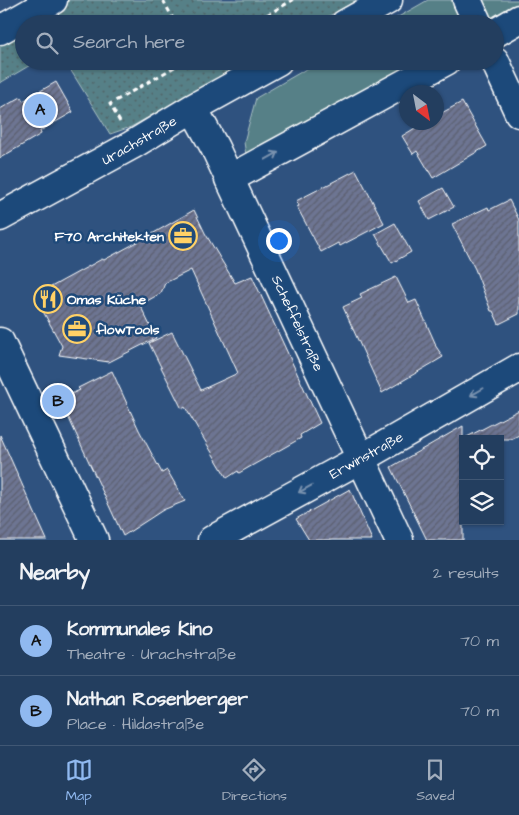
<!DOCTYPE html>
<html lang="en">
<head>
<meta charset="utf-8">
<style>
	:root { --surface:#233e5f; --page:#2f4968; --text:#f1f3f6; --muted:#a3aebd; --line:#405774; --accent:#90b9f0 }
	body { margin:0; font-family:"Architects Daughter",sans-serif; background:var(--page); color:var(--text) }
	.controls { position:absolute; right:15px; bottom:15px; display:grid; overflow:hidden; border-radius:0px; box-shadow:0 1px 4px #0004 }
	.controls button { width:45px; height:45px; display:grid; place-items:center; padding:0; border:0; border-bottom:1px solid var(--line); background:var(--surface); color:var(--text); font:25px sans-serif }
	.compass { position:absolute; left:399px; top:85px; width:45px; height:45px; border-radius:50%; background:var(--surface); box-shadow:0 1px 4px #0004; rotate:148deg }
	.you { position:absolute; left:278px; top:240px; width:18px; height:18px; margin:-12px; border:4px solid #fff; border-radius:50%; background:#1a73e8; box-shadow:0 0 0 8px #1a73e833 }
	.badge { display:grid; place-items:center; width:32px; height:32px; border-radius:50%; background:var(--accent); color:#111; font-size:16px; font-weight:700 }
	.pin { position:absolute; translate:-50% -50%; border:2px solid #fff; box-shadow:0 1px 5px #0006 }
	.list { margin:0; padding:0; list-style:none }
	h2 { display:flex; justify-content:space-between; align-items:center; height:65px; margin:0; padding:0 20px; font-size:21px }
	h2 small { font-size:16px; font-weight:400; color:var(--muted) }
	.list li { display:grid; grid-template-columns:32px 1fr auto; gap:15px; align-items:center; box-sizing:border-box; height:70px; padding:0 20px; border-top:1px solid var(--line) }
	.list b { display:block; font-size:19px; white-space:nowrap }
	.list p { margin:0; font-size:16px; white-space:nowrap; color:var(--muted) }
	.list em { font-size:16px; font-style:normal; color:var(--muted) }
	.icon { flex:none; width:28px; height:28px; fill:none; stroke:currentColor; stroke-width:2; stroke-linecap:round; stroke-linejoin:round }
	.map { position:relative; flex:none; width:519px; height:540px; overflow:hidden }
	.search { position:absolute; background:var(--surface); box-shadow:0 1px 4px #0004; left:15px; right:15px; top:15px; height:55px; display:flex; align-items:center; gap:12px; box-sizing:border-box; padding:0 18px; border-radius:28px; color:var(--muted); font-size:19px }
	.sheet { height:205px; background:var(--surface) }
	nav { display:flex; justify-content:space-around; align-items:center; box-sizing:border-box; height:70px; border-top:1px solid var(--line); background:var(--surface); font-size:14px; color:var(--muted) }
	nav a { display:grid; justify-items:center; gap:2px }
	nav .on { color:var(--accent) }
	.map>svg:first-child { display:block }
	.grass { fill:#568087; stroke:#aac0c3 }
	.park { fill:url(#park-dots); stroke:#aac0c3 }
	.building { fill:url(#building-hatch); stroke:#fff }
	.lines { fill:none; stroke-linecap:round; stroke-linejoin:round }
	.street-casing { stroke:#fff; stroke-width:31 }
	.path { stroke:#fff; stroke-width:3; stroke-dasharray:5 4; stroke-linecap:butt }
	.street { stroke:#1f4a7a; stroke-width:28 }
	.oneway { stroke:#7992af }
	.labels { text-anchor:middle; stroke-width:5; stroke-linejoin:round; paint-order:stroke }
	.street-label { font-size:14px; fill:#fff; stroke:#1f4a7a }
	.poi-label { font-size:14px; font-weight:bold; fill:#fff; stroke:#1f4a7a; text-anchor:start }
</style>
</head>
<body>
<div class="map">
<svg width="519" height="540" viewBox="0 0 519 540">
	<defs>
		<pattern id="park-dots" width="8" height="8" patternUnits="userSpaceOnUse" patternTransform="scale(1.25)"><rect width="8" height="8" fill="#568087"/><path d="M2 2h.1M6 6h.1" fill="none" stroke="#51666a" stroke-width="1.8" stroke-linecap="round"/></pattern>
		<pattern id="building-hatch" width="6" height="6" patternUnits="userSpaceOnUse" patternTransform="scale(1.25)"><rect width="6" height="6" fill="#6d7492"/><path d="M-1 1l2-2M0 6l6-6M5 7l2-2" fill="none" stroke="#5c606f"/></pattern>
	</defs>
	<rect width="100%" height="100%" fill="#2f527f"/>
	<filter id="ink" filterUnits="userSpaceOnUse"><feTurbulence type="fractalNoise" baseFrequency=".02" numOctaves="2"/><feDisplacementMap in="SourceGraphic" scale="10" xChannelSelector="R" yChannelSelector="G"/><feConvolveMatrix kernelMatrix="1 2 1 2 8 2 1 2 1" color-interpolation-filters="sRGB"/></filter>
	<g filter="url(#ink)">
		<path class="grass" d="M428 0H519V8L494 24H386Z
			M320 61H426L246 155 244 142 256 98Z"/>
		<path class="park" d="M67 0H357L315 24H26Z
			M24 25V61H37L0 83V39Z
			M65 61H248L131 127 110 134Z"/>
		<path class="building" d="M56 82 73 112 40 131 41 134 0 158V109L21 97 23 101Z
			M462 102 487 146 433 178 417 151 413 154 402 136 425 122H436V116Z
			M356 170 384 223 340 246 338 243 321 252 297 207 299 206 296 201Z
			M443 188 454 207 429 220 419 201Z
			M509 200 519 220V314L499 324 493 311H491L475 269 452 224 488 207 489 210Z
			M194 210 205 233 235 283 252 276 320 423 300 435 301 438 239 473 238 471 227 478 185 407 182 409 149 343 172 332 201 390 238 373 191 270 165 283 161 293 140 305 156 338 109 362 59 355 62 346 39 304 42 294 52 289 51 287 102 259 104 260 145 238Z
			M395 223 411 252 392 263 375 234Z
			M396 277 409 303 416 300 436 345H435L443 357 382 393 343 307 362 298 360 294Z
			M112 371 139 430 162 473 167 470 185 501 163 510 123 536 60 399 80 390 78 388Z
			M519 410V435L511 439H463V540H427L391 467 463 426V439Z
			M0 435 33 509 47 540H0Z
			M350 489 372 540H309L296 519Z"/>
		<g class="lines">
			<defs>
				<path id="street" d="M467 0 478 24
					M345 24 388 0
					M0 30 53 0
					M495 33 519 19
					M495 61 519 113
					M193 108 215 148 399 540
					M229 179 446 61
					M0 217 132 145 193 108 278 61
					M0 342 94 540
					M212 540 362 458 519 368"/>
			</defs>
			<use href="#street" class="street-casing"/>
			<path class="path" d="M163 0 176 24
				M251 24 293 0
				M120 122 110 104 185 61"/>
			<use href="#street" class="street"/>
		</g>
		<defs><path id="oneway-shaft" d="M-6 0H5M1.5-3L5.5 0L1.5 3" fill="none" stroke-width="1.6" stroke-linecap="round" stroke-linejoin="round" transform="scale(1.25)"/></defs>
		<g class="oneway">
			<use href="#oneway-shaft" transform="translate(272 156) rotate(-29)"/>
			<use href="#oneway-shaft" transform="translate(477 392) rotate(150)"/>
			<use href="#oneway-shaft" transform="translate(305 489) rotate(151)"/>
		</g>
	</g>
	<defs>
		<symbol id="office-ring" viewBox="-11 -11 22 22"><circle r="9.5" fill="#1f4a7a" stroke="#ffd166" stroke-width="1.5"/><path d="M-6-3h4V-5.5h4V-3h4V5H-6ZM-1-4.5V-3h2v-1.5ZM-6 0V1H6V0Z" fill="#ffd166"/></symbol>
		<symbol id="restaurant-ring" viewBox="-11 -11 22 22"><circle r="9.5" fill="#1f4a7a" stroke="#ffd166" stroke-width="1.5"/><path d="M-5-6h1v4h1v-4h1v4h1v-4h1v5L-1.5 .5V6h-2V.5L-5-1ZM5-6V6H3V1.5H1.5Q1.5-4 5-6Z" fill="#ffd166"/></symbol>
	</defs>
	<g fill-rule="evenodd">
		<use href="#office-ring" x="167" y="220" width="32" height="32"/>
		<use href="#restaurant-ring" x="32" y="283" width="32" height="32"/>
		<use href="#office-ring" x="61" y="313" width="32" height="32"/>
	</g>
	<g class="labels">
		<g class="street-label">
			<text transform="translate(139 140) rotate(-30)" y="5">Urachstraße</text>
			<text transform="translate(298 323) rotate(65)" y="5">Scheffelstraße</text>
			<text transform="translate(366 455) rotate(-29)" y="5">Erwinstraße</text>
		</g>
		<g class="poi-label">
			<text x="164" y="241" text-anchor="end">F70 Architekten</text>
			<text x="67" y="304">Omas Küche</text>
			<text x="96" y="334">flowTools</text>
		</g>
	</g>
</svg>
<div class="controls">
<button><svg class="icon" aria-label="locate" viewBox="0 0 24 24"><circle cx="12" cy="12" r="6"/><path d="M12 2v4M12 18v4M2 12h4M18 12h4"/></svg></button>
<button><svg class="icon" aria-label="layers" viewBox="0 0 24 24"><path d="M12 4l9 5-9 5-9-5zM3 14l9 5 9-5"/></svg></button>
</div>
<svg class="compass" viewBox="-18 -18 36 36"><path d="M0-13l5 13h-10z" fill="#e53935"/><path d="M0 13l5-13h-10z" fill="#a3aebd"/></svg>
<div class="you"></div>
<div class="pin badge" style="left:40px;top:110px">A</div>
<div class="pin badge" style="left:58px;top:401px">B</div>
<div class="search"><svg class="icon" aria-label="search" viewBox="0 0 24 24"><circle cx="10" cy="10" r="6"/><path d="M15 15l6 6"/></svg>Search here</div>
</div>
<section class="sheet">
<h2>Nearby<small>2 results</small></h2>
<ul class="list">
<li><span class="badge">A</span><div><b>Kommunales Kino</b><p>Theatre · Urachstraße</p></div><em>70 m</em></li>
<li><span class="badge">B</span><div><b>Nathan Rosenberger</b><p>Place · Hildastraße</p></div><em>70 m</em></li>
</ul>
</section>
<nav>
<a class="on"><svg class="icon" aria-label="map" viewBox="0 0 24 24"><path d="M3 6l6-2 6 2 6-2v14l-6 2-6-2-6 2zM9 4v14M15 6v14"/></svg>Map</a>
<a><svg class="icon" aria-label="directions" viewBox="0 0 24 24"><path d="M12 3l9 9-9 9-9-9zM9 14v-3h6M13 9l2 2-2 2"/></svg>Directions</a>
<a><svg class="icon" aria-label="saved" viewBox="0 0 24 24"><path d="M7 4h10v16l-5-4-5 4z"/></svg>Saved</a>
</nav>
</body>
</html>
